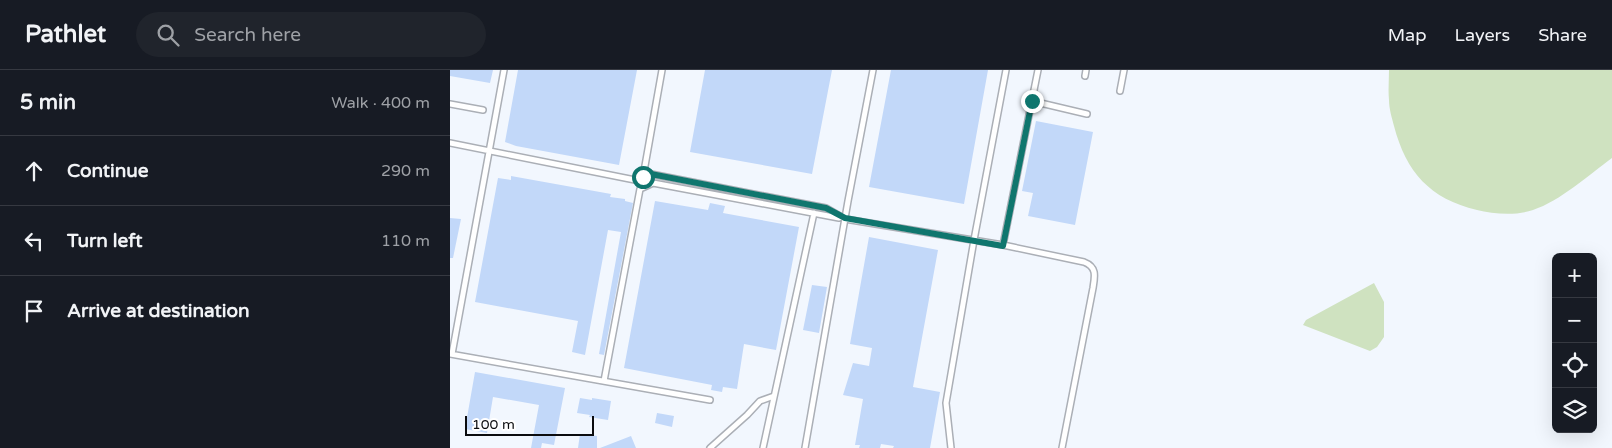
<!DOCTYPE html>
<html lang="en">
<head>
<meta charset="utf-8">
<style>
	:root { --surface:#171b24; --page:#20242c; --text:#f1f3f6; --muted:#9ea1a6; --line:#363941 }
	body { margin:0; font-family:"Varela Round",sans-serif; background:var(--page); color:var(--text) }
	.controls { position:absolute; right:15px; bottom:15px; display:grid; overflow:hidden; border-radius:8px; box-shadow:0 5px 20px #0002 }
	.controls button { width:45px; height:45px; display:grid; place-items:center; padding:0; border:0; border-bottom:1px solid var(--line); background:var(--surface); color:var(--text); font:25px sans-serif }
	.scale { position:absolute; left:15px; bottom:12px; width:129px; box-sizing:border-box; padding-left:5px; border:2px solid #0b0c0f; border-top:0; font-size:14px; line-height:18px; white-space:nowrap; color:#0b0c0f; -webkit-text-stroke:4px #fff; paint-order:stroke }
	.stop { position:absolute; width:15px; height:15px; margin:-11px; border:4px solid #0f766e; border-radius:50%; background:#fff }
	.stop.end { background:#0f766e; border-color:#fff; box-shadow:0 1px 5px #0008 }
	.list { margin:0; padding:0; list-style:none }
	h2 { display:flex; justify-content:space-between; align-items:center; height:65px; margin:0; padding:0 20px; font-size:21px }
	h2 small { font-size:16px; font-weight:400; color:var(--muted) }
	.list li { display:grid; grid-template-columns:32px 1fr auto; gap:15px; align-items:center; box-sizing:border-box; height:70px; padding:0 20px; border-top:1px solid var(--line) }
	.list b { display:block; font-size:19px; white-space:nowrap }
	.list em { font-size:16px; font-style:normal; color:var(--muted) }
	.icon { flex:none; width:28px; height:28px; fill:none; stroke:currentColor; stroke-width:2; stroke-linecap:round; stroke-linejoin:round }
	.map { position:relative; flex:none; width:1162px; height:378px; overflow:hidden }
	header { display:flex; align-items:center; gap:30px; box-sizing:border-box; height:70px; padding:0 25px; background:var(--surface); border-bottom:1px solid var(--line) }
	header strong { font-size:24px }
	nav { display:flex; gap:28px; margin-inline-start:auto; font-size:18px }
	.search { width:350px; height:45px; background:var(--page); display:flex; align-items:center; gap:12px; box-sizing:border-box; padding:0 18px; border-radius:28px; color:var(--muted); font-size:19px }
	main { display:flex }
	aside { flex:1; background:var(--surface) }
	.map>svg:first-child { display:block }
	.green { fill:#cfe2c0 }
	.building { fill:#c2d8f9 }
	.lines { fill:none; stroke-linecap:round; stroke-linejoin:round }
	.lane-casing { stroke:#abafb6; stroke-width:8 }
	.lane { stroke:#fff; stroke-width:5 }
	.route { stroke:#0f766e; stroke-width:6 }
</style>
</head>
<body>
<header>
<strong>Pathlet</strong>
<div class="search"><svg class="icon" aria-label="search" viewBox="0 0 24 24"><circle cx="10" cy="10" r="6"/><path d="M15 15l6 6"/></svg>Search here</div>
<nav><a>Map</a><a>Layers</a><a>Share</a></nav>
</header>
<main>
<aside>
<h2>5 min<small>Walk · 400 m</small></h2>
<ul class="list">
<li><svg class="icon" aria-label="ahead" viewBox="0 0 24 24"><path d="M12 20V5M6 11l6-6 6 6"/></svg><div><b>Continue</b></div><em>290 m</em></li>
<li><svg class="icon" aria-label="left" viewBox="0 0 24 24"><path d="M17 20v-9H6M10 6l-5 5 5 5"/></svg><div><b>Turn left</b></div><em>110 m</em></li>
<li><svg class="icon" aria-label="arrive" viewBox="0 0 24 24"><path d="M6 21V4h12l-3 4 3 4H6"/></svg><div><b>Arrive at destination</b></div></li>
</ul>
</aside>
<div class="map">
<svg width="1162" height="378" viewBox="0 0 1162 378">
	<rect width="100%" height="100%" fill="#f2f7fe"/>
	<path class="green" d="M939 0H1162V88C1139 105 1110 131 1083 140 1066 146 1043 144 1027 140 980 129 956 102 944 56 942 48 939 39 939 30 938 20 939 10 939 0Z
		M924 213 934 232V267L927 277 920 281 853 255 856 250Z"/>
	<path class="building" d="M0 0H43L40 13 0 6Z
		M68 0H187L169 95 66 76 55 72Z
		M255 0H382L362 104 240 82Z
		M441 0H538L514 134 419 117Z
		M586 51 643 62 625 155 578 146 583 123 572 121Z
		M61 106 161 124 160 127 175 129V131L183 133 154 285 149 284 171 162 158 160 135 285 122 282 128 251 25 232 48 108 61 110Z
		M205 131 258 140 260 133 275 136 273 143 349 157 326 280 294 274 287 319 273 317 272 322 261 320 262 315 174 298Z
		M0 148 11 149 3 188H0Z
		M419 167 488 180 463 317 490 322 480 378H443L444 376 431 374 430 378H409L410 375H405L413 329 393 325 403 293 419 296 422 278 400 274Z
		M362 215 377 217 369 263 353 260Z
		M25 302 115 318 104 375 92 373 91 378H81L89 335 43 327 37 363 15 359Z
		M130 328 142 330V328L161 331 158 350 139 347 140 345 127 343Z
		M207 343 224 346 222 357 205 353Z
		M130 364 147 366V378H128Z
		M181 366 186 378H150Z"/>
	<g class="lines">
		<defs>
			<path id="lane" d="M635 6 636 0
				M670 21 674 0
				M582 31 637 44
				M0 34 33 40
				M0 73 185 110 201 104 376 138 395 149 553 175 588 0
				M193 107 212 0
				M553 175 634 192C647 197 645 206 643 218L612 378
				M0 284 260 330
				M2 284 54 0
				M154 311 190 119 203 113 389 148
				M260 378 297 345 310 331 324 326
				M313 378 364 143
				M355 378 398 131 423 0
				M501 378 496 333 524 170 556 0"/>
		</defs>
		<use href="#lane" class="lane-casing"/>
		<use href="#lane" class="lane"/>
	</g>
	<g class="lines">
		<path class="route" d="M193 107 201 104 376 138 395 148 553 176 582 31"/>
	</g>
</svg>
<div class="controls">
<button>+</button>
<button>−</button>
<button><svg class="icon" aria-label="locate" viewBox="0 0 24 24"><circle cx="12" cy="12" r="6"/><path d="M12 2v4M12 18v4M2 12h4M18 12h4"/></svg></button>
<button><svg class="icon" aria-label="layers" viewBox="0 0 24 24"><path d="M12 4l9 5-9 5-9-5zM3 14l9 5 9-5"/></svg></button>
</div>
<div class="scale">100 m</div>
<div class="stop" style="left:193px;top:107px"></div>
<div class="stop end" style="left:582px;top:31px"></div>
</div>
</main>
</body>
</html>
